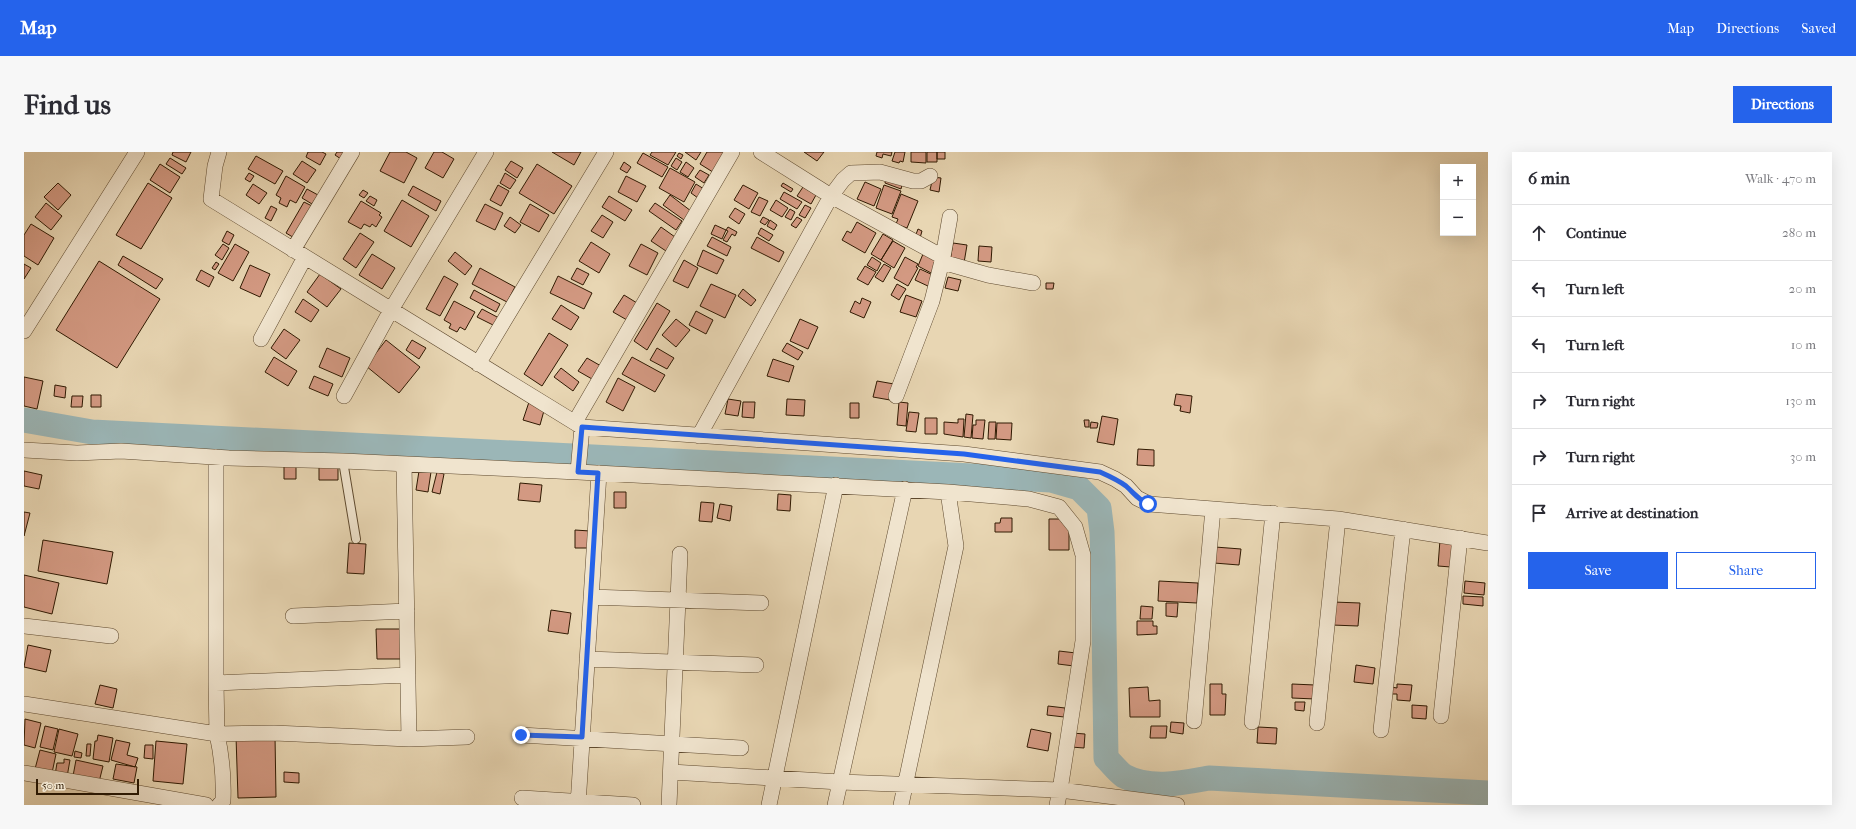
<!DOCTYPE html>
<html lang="en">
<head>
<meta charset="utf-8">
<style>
	:root { --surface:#fff; --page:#f7f7f7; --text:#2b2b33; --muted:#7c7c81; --line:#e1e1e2; --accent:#2563eb }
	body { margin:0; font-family:"IM FELL French Canon",serif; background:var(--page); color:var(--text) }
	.controls { position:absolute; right:12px; top:12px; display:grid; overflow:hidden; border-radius:0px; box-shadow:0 4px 16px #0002 }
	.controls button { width:36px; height:36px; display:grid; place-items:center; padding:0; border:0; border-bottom:1px solid var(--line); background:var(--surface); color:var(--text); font:20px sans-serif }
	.scale { position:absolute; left:12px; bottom:10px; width:103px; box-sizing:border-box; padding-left:4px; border:2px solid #301a02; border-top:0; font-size:11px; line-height:14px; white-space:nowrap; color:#301a02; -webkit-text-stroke:3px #f0e4ce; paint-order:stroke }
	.stop { position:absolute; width:12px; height:12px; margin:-9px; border:3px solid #2563eb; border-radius:50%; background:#fff }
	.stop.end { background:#2563eb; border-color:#fff; box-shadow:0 1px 4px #0008 }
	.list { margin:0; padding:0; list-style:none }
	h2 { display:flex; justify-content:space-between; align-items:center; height:52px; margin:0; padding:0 16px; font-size:17px }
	h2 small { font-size:13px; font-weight:400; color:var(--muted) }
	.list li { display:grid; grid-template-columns:26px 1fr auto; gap:12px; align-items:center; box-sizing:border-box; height:56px; padding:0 16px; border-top:1px solid var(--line) }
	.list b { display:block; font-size:15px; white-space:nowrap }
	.list em { font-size:13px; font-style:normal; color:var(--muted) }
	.actions { display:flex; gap:8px; padding:12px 16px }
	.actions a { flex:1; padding:9px 0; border:1px solid var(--accent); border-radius:0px; text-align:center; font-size:14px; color:var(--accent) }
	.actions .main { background:var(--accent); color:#fff }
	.icon { flex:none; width:22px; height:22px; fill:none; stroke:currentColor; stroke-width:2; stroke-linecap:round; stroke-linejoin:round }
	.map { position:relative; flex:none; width:1464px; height:653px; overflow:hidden; border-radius:0px }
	header { display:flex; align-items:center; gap:24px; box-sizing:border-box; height:56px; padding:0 20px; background:var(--accent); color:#fff }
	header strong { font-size:19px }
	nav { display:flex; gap:22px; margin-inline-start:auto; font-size:14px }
	.intro { display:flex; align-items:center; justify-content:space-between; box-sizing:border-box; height:96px; padding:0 24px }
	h1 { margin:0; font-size:28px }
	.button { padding:10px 18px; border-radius:0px; background:var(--accent); color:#fff; font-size:14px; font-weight:700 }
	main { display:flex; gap:24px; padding:0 24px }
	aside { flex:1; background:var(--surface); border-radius:0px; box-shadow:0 4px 16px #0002 }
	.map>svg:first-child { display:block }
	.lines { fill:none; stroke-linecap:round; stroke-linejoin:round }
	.river { stroke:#9bb6b7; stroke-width:25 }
	.building { fill:#d39982; stroke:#301a02 }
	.service-casing { stroke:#5e492e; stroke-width:10 }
	.minor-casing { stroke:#5e492e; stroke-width:16 }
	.service { stroke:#f0e4ce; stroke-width:8 }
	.minor { stroke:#f0e4ce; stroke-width:15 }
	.route { stroke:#2563eb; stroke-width:5 }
</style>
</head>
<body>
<header>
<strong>Map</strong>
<nav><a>Map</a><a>Directions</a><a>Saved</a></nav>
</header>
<div class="intro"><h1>Find us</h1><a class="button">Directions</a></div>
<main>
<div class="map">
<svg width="1464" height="653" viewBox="0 0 1464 653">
	<rect width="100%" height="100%" fill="#e8d6b3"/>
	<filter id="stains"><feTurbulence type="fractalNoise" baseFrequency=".005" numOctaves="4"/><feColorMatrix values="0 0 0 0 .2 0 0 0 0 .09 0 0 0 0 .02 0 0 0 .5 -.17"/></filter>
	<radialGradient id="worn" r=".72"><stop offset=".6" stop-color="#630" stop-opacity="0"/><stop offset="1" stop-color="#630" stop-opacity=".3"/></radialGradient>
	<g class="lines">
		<path class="river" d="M0 268 68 280 1027 328 1055 336 1075 356 1078 380 1079 410 1082 606C1088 612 1094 620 1100 624 1126 638 1158 631 1185 626L1464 641"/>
	</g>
	<path class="building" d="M149 0H167L162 10 148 3Z
		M284 0H298L302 2 296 13 282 5Z
		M313 0H321L317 7 311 3Z
		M366 0H382L393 6 380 31 356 19Z
		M410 0H418L430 7 419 26 401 16Z
		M528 0H557L550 13Z
		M628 0H652L644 13 626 3Z
		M661 0H677L672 8Z
		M683 0H705L692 22 676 12Z
		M780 0H800L793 9Z
		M853 0H868L867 4 859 2 858 6 852 4Z
		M871 0H881L879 10 876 9 875 11 868 9Z
		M887 0H902V11L887 10Z
		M903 0H913V10H903Z
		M913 0H921V7H913Z
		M619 1 644 15 638 25 613 11Z
		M655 1 659 3 657 7 653 4Z
		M232 4 259 19 251 32 224 17Z
		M146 6 162 16 158 22 142 12Z
		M652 6 658 10 653 18 647 14Z
		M278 9 292 18 283 31 269 22Z
		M487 9 499 16 493 26 481 18Z
		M600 10 607 15 603 21 596 17Z
		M662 10 670 16 664 25 656 20Z
		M136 12 156 25 146 41 126 28Z
		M513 12 548 34 530 62 495 41Z
		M646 16 671 30 660 50 635 36Z
		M676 18 685 23 680 31 671 25Z
		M225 21 230 24 226 30 221 27Z
		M481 21 492 28 486 37 476 31Z
		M262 24 281 35 272 51 266 48 263 55 255 51 257 46 252 43Z
		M602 24 622 34 613 50 594 40Z
		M909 25 917 26 915 40 906 38Z
		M862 26 879 29 877 37 861 31Z
		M841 30 857 37 850 54 833 47Z
		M34 31 47 43 34 58 20 45Z
		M124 31 148 46 117 97 92 83Z
		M759 31 769 37 767 40 757 34Z
		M229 32 243 41 235 52 222 43Z
		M672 32 680 37 674 46 667 41Z
		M474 33 485 39 477 54 466 48Z
		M719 33 734 41 725 57 710 48Z
		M860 33 877 39 868 62 852 56Z
		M389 34 417 49 412 59 384 43Z
		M779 35 792 43 787 52 773 44Z
		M283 37 294 43 288 52 278 46Z
		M339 38 344 41 340 46 335 43Z
		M760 40 778 50 773 57 756 47Z
		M877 42 894 49 883 76 872 72 874 67 868 65Z
		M646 43 667 59 660 68 639 53Z
		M346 44 353 48 350 54 342 49Z
		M585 44 608 58 601 69 578 55Z
		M735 45 744 49 736 64 727 60Z
		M378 48 405 64 387 95 360 79Z
		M752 48 764 56 758 65 746 58Z
		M337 49 357 61 355 63 358 65 352 75 348 72 346 75 340 72 337 77 324 70Z
		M280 50 290 55 272 87 262 81Z
		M22 51 38 64 27 78 11 65Z
		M631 51 658 69 652 78 625 59Z
		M461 52 479 61 471 78 452 69Z
		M506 52 525 63 515 80 496 70Z
		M781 53 787 56 781 66 775 63Z
		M247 54 253 57 247 69 241 66Z
		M711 56 721 62 715 72 705 65Z
		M766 57 771 60 767 68 761 65Z
		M578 63 589 70 579 86 567 79Z
		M486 65 497 73 491 81 480 74Z
		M739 65 745 68 741 73 736 70Z
		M773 65 778 68 772 76 767 73Z
		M746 68 753 73 750 78 743 74Z
		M833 70 852 81 841 101 818 88 823 79 827 81Z
		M7 72 30 86 14 113 0 104V83Z
		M691 73 702 78 698 87 687 82Z
		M637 75 651 85 642 99 627 89Z
		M704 75 713 80 711 84 708 82 703 90 699 88 704 79 702 78Z
		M737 76 749 83 745 89 734 82Z
		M894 77 898 79 896 86 891 85Z
		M203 79 210 83 205 93 198 89Z
		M336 81 350 90 332 116 319 107Z
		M859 82 869 88 857 108 847 102Z
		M688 85 707 95 703 104 683 94Z
		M733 85 760 100 755 110 727 96Z
		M869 89 881 96 870 116 857 108Z
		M567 90 586 102 575 121 555 109Z
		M929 91 943 93 940 111 926 109Z
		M199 92 205 96 198 108 191 103Z
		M211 92 225 100 209 129 194 121Z
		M617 92 634 101 623 123 605 114Z
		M955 94 968 95 967 110 954 109Z
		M679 98 700 108 693 122 673 113Z
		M431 100 448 114 441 123 424 109Z
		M348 102 371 116 358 137 335 123Z
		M899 102 915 110 909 122 894 114Z
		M99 104 139 127 132 137 94 113Z
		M848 105 857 111 853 119 843 113Z
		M881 105 894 112 892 115 894 116 884 134 870 126Z
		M660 108 674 116 664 136 649 129Z
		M75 109 136 147 93 216 32 178Z
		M192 110 195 112 191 118 188 116Z
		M0 112 7 116 0 127Z
		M860 112 867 116 859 130 851 125Z
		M226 113 246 122 236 145 216 136Z
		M841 114 852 120 844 133 833 127Z
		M456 116 491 135 483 150 448 132Z
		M553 116 565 122 559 133 547 127Z
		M896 117 911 124 906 135 891 128Z
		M177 118 190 125 185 135 172 128Z
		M296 122 317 137 303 155 283 140Z
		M420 124 434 132 416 164 402 157Z
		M534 124 568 141 560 157 526 141Z
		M924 125 937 128 934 139 921 136Z
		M1022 131H1030L1029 137H1022Z
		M687 132 712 143 701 166 676 154Z
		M873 132 882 137 875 148 867 143Z
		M719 137 732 148 727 154 714 144Z
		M450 138 476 152 472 160 446 146Z
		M600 143 613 151 603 168 589 160Z
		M882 143 898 149 892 165 876 160Z
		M838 146 847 150 840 166 826 160 831 149 836 152Z
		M279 147 295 158 287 170 271 160Z
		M430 149 451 160 441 178 436 175 433 180 425 176 427 172 420 168Z
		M633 151 646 159 623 198 610 189Z
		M537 153 555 165 547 178 528 167Z
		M458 157 475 166 471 174 453 165Z
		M672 159 689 168 682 182 665 173Z
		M652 167 666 178 652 195 638 183Z
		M776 167 794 175 784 197 766 189Z
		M260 177 276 188 262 207 247 196Z
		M525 181 544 193 518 234 500 222Z
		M362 188 396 215 375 241 342 214Z
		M388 188 402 196 395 207 382 198Z
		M763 191 779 200 774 208 758 199Z
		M303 196 326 206 318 225 295 215Z
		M633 196 650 206 643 217 626 208Z
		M250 205 273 219 264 234 241 220Z
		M608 205 641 223 631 240 598 222Z
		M563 206 577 214 568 227 554 219Z
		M749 207 770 214 765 230 743 224Z
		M537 216 555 230 549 239 530 225Z
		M290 224 309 232 304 244 285 236Z
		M0 225 19 229 13 257 0 254Z
		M594 226 611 235 599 259 582 250Z
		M853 229 870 232 866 248 849 245Z
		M31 233 42 235 41 246 30 244Z
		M1152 242 1168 244 1166 261 1156 259 1157 254 1150 253Z
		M67 243H77V255H67Z
		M48 244H59L58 255H47Z
		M704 247 717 249 714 264 701 262Z
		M763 247 781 248 780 264 762 263Z
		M505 250 521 255 516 273 499 268Z
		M719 250H731L730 266 718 265Z
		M875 250 884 251 882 274 873 273Z
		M826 251H835V266H826Z
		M885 260 895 261 892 280 882 279Z
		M942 262 949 263 947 286 940 285Z
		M1078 264 1094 267 1090 293 1073 290Z
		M901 266H913V282H901Z
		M934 267H940L939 285 920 282V270L934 271Z
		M952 268H961L959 287 948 286 949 273H952Z
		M1060 268H1065V275H1061Z
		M965 270H972L971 287H964Z
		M1067 270 1074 271 1073 276H1066Z
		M973 271H988L987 288 972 287Z
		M1114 297 1130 298V314L1113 313Z
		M260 312H272V327H260Z
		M295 315H314V328H295Z
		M0 319 18 323 15 337 0 334Z
		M395 319 407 320 404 340 392 338Z
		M413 320 420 322 416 342 408 340Z
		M496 331 518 333 516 350 494 348Z
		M590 340H602V356H590Z
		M754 342 767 343 766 359 753 358Z
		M677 350 690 351 688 370 675 369Z
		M696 352 708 354 706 369 693 366Z
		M0 360 6 361 0 384Z
		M977 366H988V380H971V371H976Z
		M1025 367H1038V371H1045V398H1025Z
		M551 378 566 379V396H551Z
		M19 388 89 400 83 432 14 419Z
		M1416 388 1429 389 1427 415 1414 414Z
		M325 391 342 392 340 422 323 421Z
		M1191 395 1217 397 1215 413 1190 411Z
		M0 423 35 431 28 462 0 455Z
		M1135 429 1174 431 1173 451 1134 449Z
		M1441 429 1461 431 1460 443 1440 441Z
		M1439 444 1459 445V454L1439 452Z
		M1309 450 1336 451 1334 474 1308 473Z
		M1142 451H1154L1153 465 1142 464Z
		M1117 454 1129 455 1128 467H1116Z
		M527 458 547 461 544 482 524 479Z
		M1113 469H1129V474H1133V482L1113 483Z
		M352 477H380L381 507H353Z
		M4 493 27 498 22 520 0 515Z
		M1035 499 1052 501 1050 514 1034 512Z
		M1332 513 1351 516 1349 532 1330 530Z
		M1186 532H1198V542H1202L1201 563H1186Z
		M1268 532 1291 533V547L1268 546Z
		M1373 532 1388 533 1386 549 1373 548V542H1366L1367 535 1373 536Z
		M76 533 93 537 89 556 71 552Z
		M1124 535 1125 549 1136 548V565H1106L1105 536Z
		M1271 550H1281L1280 559 1271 558Z
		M1388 553 1403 554 1402 567 1388 566Z
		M1024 554 1041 556 1040 565 1023 563Z
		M1 567 17 571 11 596 0 593Z
		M1147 570 1160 571 1159 582 1146 580Z
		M21 574 34 577 29 598 16 595Z
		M1127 574H1143L1142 586H1126Z
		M1234 575 1253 576 1252 592 1233 591Z
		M35 577 54 582 48 604 30 600Z
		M1007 577 1027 581 1024 599 1003 595Z
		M1048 581 1061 582 1060 596 1047 595Z
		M74 583 89 586 85 610 69 607 71 589H73Z
		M212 584H251L252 645 214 646Z
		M92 588 106 591 103 603 114 606 111 615 87 608Z
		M132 589 163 592 159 632 129 629Z
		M63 592H67L66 604H62Z
		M121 593H129V607L120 606Z
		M16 598 32 602 28 621 11 617Z
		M51 599 58 601 57 606 50 605Z
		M40 607 46 608 43 625 31 623 33 611H40Z
		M52 608 79 614 75 630 49 624Z
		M92 612 113 615 110 631 89 627Z
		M260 620 275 621V631L260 630Z"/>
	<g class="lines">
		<defs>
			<path id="service" d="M319 309 332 387"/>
			<path id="minor" d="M195 0 191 14 187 47 558 275 940 302 1076 320 1091 327 1102 334 1113 346 1125 352 1189 357 1170 569
				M737 0 807 44 919 105
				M269 98 328 0
				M918 110 964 123 1009 131
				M0 179 113 0
				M237 187 281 105
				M454 212 582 0
				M320 244 367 158 462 0
				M872 244 908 149 919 105 926 65
				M551 270 708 0
				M675 284 807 44 819 28 827 21 856 20 889 29H897L906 24
				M0 298 53 301 97 299 205 306 319 309 554 320 924 340 1005 347 1035 355 1051 375 1059 403V489L1036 638 1153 653
				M192 305V531L193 582 250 581 385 587 443 585
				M380 312 385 587
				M554 320 558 275
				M1189 357 1314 367 1464 391
				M567 445 737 451
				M269 464 383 459
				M0 474 87 484
				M563 507 732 513
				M192 531 384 523
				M0 552 193 582C198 605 200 625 199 649L195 653
				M1417 564 1436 386
				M1228 570 1249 361
				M1293 571 1314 367
				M1357 578 1379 377
				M497 583 717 596
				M647 620 816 630 1036 638 1033 653
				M0 621 182 653
				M498 646 609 653
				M554 653 575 321
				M645 653 656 402
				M745 653 812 333
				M811 653 881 337
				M877 653 932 394 924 340"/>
		</defs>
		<use href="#service" class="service-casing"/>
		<use href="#minor" class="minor-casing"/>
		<use href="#service" class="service"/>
		<use href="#minor" class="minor"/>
	</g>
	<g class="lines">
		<path class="route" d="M497 583 558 585 574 321 554 320 558 275 940 302 1076 320C1085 324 1094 328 1102 334 1111 342 1112 346 1124 352"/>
	</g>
	<rect width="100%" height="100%" filter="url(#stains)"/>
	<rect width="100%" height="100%" fill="url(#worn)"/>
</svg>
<div class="controls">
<button>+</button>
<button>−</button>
</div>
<div class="scale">50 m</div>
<div class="stop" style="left:1124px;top:352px"></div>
<div class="stop end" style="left:497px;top:583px"></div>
</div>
<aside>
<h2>6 min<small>Walk · 470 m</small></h2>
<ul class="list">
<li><svg class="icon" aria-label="ahead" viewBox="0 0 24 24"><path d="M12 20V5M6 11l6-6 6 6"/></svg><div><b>Continue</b></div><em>280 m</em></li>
<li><svg class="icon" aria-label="left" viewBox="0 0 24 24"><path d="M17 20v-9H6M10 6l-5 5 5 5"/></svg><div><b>Turn left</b></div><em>20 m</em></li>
<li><svg class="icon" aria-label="left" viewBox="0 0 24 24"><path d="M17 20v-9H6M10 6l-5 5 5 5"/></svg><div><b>Turn left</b></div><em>10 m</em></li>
<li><svg class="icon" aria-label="right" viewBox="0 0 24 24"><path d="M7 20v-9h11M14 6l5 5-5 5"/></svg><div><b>Turn right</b></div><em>130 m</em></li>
<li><svg class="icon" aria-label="right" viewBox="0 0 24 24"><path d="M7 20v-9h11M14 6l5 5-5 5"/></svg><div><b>Turn right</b></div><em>30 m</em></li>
<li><svg class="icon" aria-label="arrive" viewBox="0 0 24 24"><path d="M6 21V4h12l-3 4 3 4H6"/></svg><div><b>Arrive at destination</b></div></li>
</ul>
<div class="actions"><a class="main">Save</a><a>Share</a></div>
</aside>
</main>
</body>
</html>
